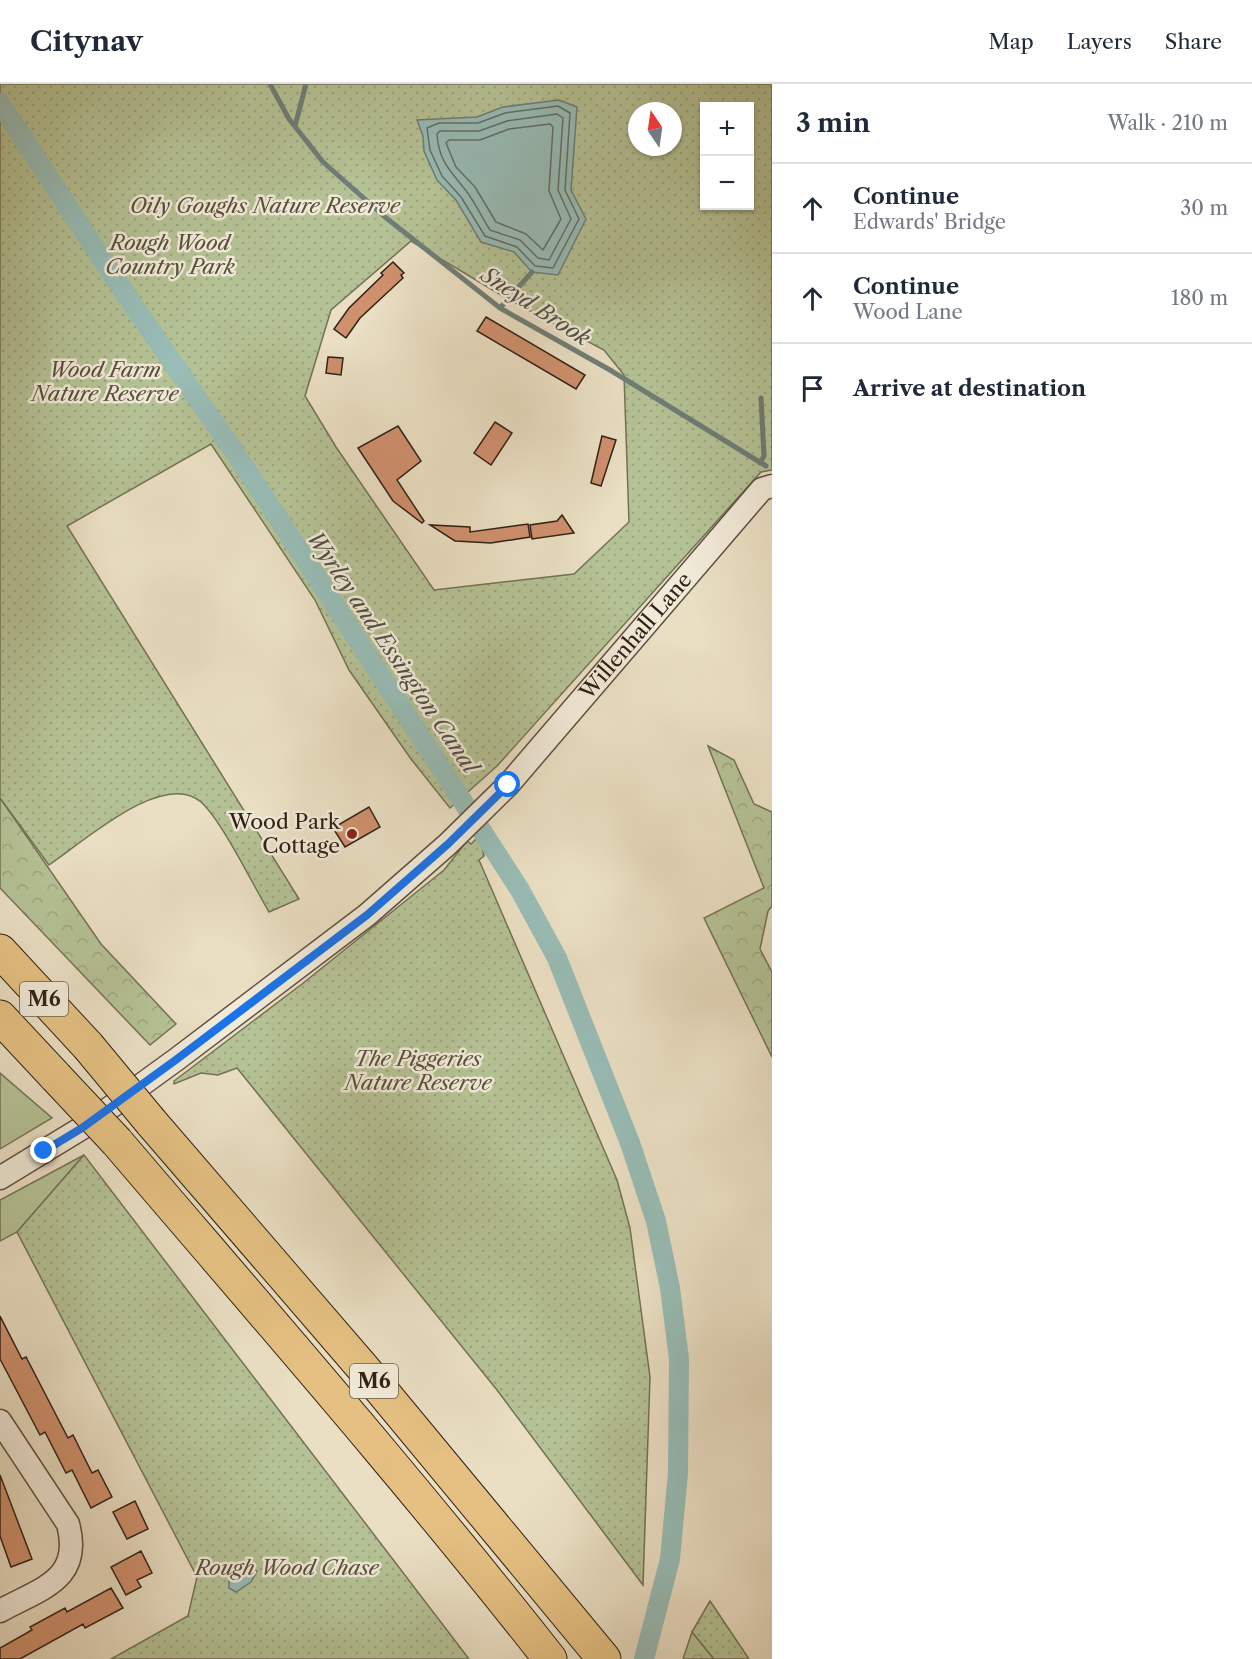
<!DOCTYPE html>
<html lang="en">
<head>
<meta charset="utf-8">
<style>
	:root { --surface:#fff; --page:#f6f6f7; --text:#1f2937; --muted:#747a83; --line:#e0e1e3 }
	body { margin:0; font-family:"Libre Caslon Text",serif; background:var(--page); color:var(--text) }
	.controls { position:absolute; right:18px; top:18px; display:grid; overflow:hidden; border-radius:0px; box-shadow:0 2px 4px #0004 }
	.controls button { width:54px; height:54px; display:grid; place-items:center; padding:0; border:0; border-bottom:2px solid var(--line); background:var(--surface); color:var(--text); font:30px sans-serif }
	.compass { position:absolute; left:628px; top:18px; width:54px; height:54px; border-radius:50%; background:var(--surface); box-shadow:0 2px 4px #0004; rotate:347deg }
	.stop { position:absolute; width:18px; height:18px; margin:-14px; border:4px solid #1a73e8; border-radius:50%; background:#fff }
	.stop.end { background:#1a73e8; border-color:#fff; box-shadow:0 2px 6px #0008 }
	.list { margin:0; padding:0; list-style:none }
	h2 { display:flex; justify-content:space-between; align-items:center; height:78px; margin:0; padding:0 24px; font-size:26px }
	h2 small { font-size:20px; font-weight:400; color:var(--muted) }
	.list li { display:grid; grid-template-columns:39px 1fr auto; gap:18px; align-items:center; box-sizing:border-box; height:90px; padding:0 24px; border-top:2px solid var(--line) }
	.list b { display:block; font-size:22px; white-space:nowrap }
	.list p { margin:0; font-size:20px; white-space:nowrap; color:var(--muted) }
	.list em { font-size:20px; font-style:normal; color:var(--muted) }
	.icon { flex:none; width:33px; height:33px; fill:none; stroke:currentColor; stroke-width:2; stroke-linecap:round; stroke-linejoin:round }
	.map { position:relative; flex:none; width:772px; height:1575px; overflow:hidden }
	header { display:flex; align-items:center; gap:36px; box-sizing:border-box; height:84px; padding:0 30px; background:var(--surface); border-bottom:2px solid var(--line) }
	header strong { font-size:28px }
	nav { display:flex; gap:33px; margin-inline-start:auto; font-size:21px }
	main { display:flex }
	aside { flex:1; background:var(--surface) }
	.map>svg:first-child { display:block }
	.grass { fill:#b5c295; stroke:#727256; stroke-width:1.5 }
	.forest { fill:url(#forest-crowns); stroke:#727256; stroke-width:1.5 }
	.park { fill:url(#park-dots); stroke:#727256; stroke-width:1.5; fill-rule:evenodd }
	.water { fill:#98bcb6; stroke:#6e7e76; stroke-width:1.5 }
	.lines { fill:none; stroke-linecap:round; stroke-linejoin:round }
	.shore { stroke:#646e66; stroke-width:1.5 }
	.stream { stroke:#6e7e76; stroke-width:5 }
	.canal { stroke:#98bcb6; stroke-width:20 }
	.building { fill:#cf906d; stroke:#302116; stroke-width:1.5 }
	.minor-casing { stroke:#5e5041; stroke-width:25 }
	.highway-casing { stroke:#302116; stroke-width:35 }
	.minor { stroke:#f1ead8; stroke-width:22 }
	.highway { stroke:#e5c082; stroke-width:33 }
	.highway-bridge-casing { stroke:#302116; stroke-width:35; stroke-linecap:butt }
	.highway-bridge { stroke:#e5c082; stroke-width:33 }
	.route { stroke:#1a73e8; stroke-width:8 }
	.poi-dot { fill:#8f2418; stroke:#f1ead8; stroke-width:2 }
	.labels { text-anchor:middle; stroke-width:5; stroke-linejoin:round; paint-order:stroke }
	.shield { fill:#f1ead8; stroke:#6a5d50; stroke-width:1.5 }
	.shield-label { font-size:20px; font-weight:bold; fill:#302116 }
	.park-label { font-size:21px; font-style:italic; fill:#58513c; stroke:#f1ead8 }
	.street-label { font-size:21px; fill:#302116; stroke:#f1ead8 }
	.poi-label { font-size:21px; fill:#302116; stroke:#f1ead8; text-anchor:end }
	.water-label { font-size:22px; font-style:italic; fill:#4f5046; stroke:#f1ead8 }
</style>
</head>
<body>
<header>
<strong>Citynav</strong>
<nav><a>Map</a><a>Layers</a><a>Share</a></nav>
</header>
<main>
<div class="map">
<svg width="772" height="1575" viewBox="0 0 772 1575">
	<defs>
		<pattern id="forest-crowns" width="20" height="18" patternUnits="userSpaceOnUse" patternTransform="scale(1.5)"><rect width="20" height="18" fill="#b5c295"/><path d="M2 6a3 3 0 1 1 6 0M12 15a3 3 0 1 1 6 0" fill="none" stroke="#9ca680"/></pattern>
		<pattern id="park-dots" width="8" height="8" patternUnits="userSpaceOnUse" patternTransform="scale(1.5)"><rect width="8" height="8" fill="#b5c295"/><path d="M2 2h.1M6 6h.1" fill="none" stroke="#9ca680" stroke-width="1.8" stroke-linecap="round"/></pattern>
	</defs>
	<rect width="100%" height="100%" fill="#eadfc3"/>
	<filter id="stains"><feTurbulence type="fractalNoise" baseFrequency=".00333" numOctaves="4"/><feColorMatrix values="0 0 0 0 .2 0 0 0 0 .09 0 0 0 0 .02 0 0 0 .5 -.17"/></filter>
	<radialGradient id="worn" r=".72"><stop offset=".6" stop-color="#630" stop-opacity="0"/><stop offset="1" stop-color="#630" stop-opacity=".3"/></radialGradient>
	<path class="grass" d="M0 989 52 1034 0 1065Z
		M84 1071 17 1148 0 1157V1116Z"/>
	<path class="forest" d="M708 662 734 676 754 720 772 728V822L768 827 760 865 772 888V973L704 834 764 804Z
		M0 714 101 860 176 940 150 961 0 804Z
		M692 1548 714 1575H683Z"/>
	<path class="park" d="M0 0H772V386L761 388 497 682 450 724 411 675 349 586 315 516 211 360 67 442 299 815 269 828C253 801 222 737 201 718 163 685 82 759 49 781L0 714ZM704 22H750V122H704ZM637 27H673V63H637ZM411 157 506 214 604 266 624 291 629 438 574 490 434 506 336 363 305 312 331 226Z
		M480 751 484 772 479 776 617 1096 630 1144 650 1293 643 1501 497 1306 237 984 218 991 201 989 174 1000V997L302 900 444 786 467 757 471 760Z
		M84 1071 469 1575H111L188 1532 197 1493 17 1148Z
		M710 1517 749 1575H714L692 1548Z"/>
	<path class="water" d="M559 16 577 23 571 106 586 135 558 191 532 188 514 168 481 158 456 116 437 96 424 67 423 52 417 36 477 33 503 23Z
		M243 1482 257 1487 251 1498 236 1508 229 1504V1492Z"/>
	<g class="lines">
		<path class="shore" d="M558 22 570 29 565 106 579 135 553 184 535 182 517 163 485 152 461 113 442 92 430 66 427 44 439 39H478L505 29Z
			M557 30 563 34 558 106 571 135 549 176 538 174 520 156 490 146C482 134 476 120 467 108 451 87 439 79 437 50L440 47H479L507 37Z
			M550 40 553 43 549 107 561 135 543 166 526 150 496 138 475 103 456 83 446 59 449 56H480L509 45Z"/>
		<path class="stream" d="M270 0 289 35 323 78 385 133 500 224 610 286 766 382
			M295 42 306 0
			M500 224 532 188
			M760 379 764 372 761 314"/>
		<path class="canal" d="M0 19 113 192 246 385 456 707 520 806 557 874 630 1059 656 1137 670 1204 679 1275 678 1389 670 1475 644 1575"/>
	</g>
	<path class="building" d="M393 178 404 189 401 191 403 194 360 234 346 254 334 245 349 224 383 191 381 189Z
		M486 233 585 291 576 305 477 247Z
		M328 273 343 274 341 291 326 289Z
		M495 338 512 349 491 381 474 369Z
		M398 342 421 377 397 396 424 437 422 439 393 417 358 364Z
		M602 352 616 356 601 402 591 399Z
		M562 431 574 449 532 455 530 441 557 437Z
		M528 440 530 453 491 459 455 457 430 441 470 443V448Z
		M369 723 380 743 345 763 333 744Z
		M0 1232 22 1275 26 1273 68 1354 73 1351 92 1389 98 1386 112 1413 91 1424 72 1386 66 1389 45 1348 40 1351 0 1275Z
		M0 1391 32 1475 11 1483 0 1452Z
		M135 1417 148 1445 127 1455 113 1428Z
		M141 1467 152 1489 137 1496 141 1503 126 1511 111 1483Z
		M111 1504 123 1524 85 1544 83 1540 20 1575H0V1564L32 1546 30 1543 65 1524 67 1528Z"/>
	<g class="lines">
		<defs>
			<g id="minor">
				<path id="s1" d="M0 1094 82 1044 177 975 367 831 448 760 508 701 762 405 772 402"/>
				<path d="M0 1337 68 1440C83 1496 41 1504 0 1527"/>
			</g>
			<path id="highway" d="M0 867 88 962
				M0 933 56 993
				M151 1038 363 1284 604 1575
				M117 1058C263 1229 411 1398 550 1575"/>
		</defs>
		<use href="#minor" class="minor-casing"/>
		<use href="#highway" class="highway-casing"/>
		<use href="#minor" class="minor"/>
		<use href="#highway" class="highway"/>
		<defs>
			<path id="highway-bridge" d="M88 962 151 1038
				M56 993 117 1058"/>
		</defs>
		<use href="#highway-bridge" class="highway-bridge-casing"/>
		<use href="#highway-bridge" class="highway-bridge"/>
	</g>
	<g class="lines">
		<path class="route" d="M44 1067 82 1044 177 975 367 831 448 760 508 701"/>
	</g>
	<circle class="poi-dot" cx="352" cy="750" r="6"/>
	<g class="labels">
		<g class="shield">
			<rect x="20" y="898" width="48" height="34" rx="4.5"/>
			<rect x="350" y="1280" width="48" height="34" rx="4.5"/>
		</g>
		<g class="shield-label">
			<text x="44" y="922">M6</text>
			<text x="374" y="1304">M6</text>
		</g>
		<g class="park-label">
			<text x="265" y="129">Oily Goughs Nature Reserve</text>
			<text x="170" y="166">Rough Wood<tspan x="170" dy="24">Country Park</tspan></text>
			<text x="105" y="293">Wood Farm<tspan x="105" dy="24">Nature Reserve</tspan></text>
			<text x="418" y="982">The Piggeries<tspan x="418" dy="24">Nature Reserve</tspan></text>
			<text x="287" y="1491">Rough Wood Chase</text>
		</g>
		<g class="street-label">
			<text dy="7" stroke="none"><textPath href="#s1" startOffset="840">Willenhall Lane</textPath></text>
		</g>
		<g class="poi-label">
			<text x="340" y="745">Wood Park<tspan x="340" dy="24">Cottage</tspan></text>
		</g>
		<g class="water-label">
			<text transform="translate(536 222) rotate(33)" y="8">Sneyd Brook</text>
			<text transform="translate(393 568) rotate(56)" y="8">Wyrley and Essington Canal</text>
		</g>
	</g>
	<rect width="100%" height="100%" filter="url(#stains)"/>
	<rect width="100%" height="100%" fill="url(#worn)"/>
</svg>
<div class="controls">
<button>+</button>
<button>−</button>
</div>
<svg class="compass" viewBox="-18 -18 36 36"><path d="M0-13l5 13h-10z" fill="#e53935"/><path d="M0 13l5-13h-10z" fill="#747a83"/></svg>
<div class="stop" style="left:508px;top:701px"></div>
<div class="stop end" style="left:44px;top:1067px"></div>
</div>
<aside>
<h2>3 min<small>Walk · 210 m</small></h2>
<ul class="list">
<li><svg class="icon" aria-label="ahead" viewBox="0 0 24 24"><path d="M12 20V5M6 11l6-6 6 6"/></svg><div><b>Continue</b><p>Edwards' Bridge</p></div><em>30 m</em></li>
<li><svg class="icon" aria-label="ahead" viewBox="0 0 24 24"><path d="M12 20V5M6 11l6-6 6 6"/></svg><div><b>Continue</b><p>Wood Lane</p></div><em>180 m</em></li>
<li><svg class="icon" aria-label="arrive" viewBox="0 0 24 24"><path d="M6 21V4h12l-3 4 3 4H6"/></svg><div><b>Arrive at destination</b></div></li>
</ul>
</aside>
</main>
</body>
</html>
